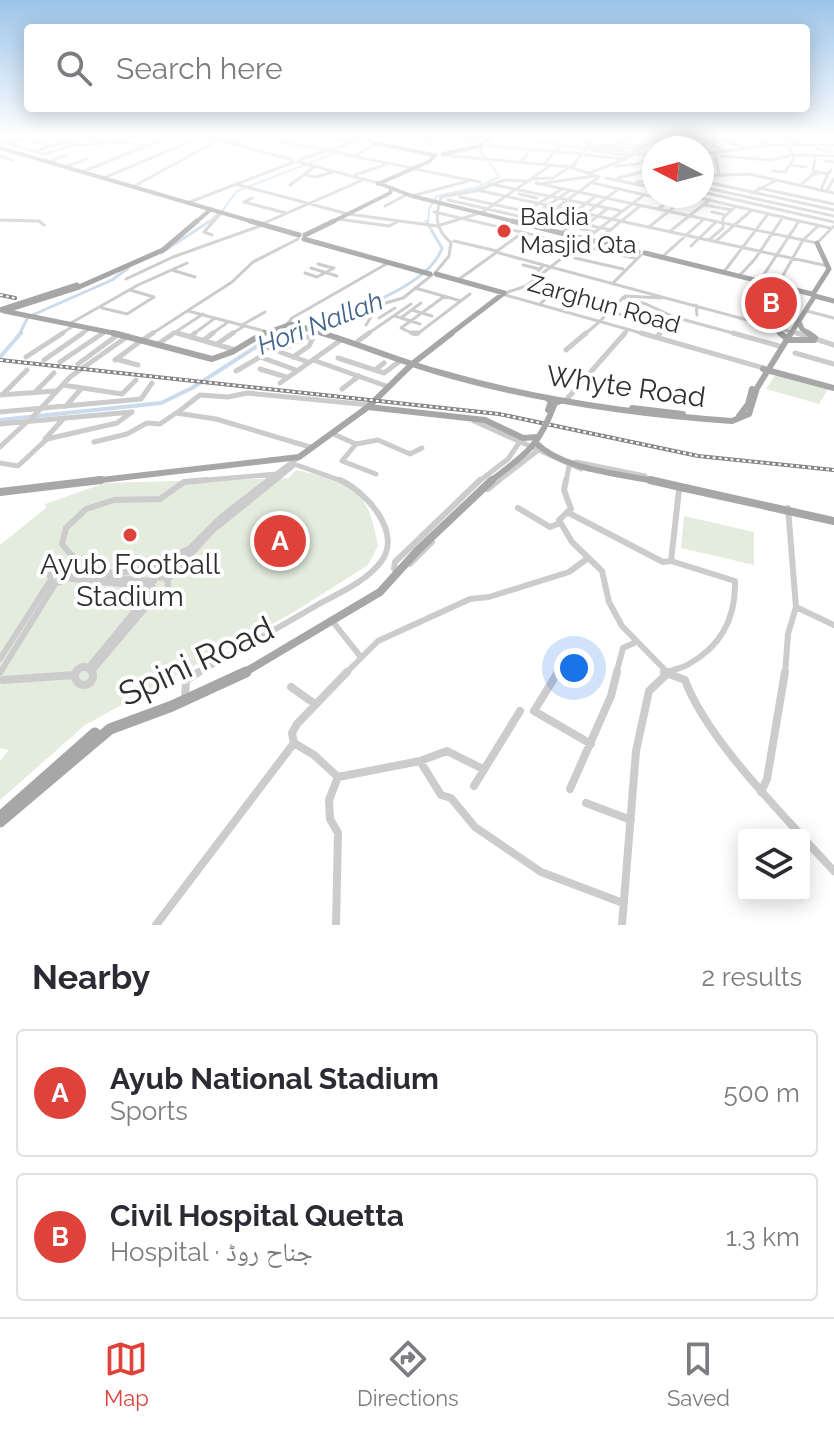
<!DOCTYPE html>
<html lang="en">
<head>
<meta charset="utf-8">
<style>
	:root { --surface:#fff; --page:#f7f7f7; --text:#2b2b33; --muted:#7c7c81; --line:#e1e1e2; --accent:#de423a }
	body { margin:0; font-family:Raleway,"Noto Naskh Arabic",sans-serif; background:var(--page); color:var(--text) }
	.controls { position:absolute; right:24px; bottom:24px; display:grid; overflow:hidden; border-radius:8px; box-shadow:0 4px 20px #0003 }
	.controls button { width:72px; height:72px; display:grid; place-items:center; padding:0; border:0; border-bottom:2px solid var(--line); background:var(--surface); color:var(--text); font:40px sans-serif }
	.compass { position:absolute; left:642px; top:136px; width:72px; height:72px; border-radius:50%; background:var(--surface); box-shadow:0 4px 20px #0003; rotate:276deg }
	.you { position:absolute; left:574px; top:668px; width:28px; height:28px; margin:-20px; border:6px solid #fff; border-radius:50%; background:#1a73e8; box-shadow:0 0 0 12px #1a73e833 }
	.badge { display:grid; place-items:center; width:52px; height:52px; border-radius:50%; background:var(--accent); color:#fff; font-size:26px; font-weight:700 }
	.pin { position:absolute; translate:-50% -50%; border:4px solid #fff; box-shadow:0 2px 8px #0006 }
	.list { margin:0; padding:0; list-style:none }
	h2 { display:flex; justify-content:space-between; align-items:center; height:104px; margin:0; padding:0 32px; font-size:34px }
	h2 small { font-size:26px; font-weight:400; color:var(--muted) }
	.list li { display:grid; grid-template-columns:52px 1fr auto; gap:24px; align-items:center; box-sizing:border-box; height:128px; margin:0 16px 16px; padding:0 16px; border:2px solid var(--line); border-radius:8px }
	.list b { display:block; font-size:30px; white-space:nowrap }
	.list p { margin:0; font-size:26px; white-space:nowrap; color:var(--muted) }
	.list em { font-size:26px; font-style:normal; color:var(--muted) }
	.icon { flex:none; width:44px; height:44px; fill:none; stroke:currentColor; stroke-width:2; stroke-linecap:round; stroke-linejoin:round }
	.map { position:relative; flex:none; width:834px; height:925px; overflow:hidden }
	.search { position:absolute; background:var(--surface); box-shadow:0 4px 20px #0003; left:24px; right:24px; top:24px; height:88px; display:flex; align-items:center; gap:20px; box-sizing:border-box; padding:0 28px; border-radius:8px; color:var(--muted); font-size:30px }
	.sheet { height:392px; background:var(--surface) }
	nav { display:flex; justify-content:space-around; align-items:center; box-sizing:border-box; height:112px; border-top:2px solid var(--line); background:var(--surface); font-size:22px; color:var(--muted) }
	nav a { display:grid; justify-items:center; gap:4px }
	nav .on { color:var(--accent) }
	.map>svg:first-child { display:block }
	.green { fill:#e4ecde }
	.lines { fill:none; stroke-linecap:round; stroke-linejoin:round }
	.canal-far2 { stroke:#cbdbeb; stroke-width:2 }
	.canal-far1 { stroke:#cbdbeb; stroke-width:3 }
	.canal { stroke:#cbdbeb; stroke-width:4 }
	.minor-far3 { stroke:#ccc; stroke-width:3 }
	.minor-far2 { stroke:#ccc; stroke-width:5 }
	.minor-far1 { stroke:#ccc; stroke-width:6 }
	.minor { stroke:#ccc; stroke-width:8 }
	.major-far4 { stroke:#a7a7a7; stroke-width:4 }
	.major-far3 { stroke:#a7a7a7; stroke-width:5 }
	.major-far2 { stroke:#a7a7a7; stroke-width:6 }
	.major-far1 { stroke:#a7a7a7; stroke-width:8 }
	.major { stroke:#a7a7a7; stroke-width:11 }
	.rail-casing { stroke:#848484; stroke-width:4 }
	.rail { stroke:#fff; stroke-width:2; stroke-dasharray:3; stroke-linecap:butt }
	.major-bridge-far2 { stroke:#a7a7a7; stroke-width:5 }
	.major-bridge-far1 { stroke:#a7a7a7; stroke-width:6 }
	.major-bridge { stroke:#a7a7a7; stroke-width:8 }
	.poi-dot { fill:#de423a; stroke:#fff; stroke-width:3 }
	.labels { text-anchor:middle; stroke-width:8; stroke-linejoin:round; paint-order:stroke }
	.far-poi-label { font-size:24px; fill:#2f2f2f; stroke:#fff; text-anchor:start }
	.far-street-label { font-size:24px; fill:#2f2f2f; stroke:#fff }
	.far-water-label { font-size:26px; font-style:italic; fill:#40668e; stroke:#fff }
	.street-label { font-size:28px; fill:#2f2f2f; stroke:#fff }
	.poi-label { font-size:28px; fill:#2f2f2f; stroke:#fff }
	.near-street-label { font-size:34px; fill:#2f2f2f; stroke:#fff }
</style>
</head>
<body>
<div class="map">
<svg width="834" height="925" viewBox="0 0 834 925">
	<rect width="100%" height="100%" fill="#fff"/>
	<path class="green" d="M776 374 828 389 819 404 766 389Z
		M296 470C353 483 367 486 378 546L368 565 294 612 85 725 0 800V761L9 750 0 748V545L46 508 45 504 105 483 289 478Z
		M684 516 754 532V565L681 548Z"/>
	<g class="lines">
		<path class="canal-far2" d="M483 153 482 148 493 136
			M222 211 237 191 338 152 357 136
			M208 223 217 214
			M428 223 429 209 437 196 475 188 499 177 488 160"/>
		<path class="canal-far1" d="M161 253 210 221
			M19 335 28 317 112 280 128 268
			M281 335C324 320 427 293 442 248L426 221"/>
		<path class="canal" d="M0 357 21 333
			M0 420 161 403 192 388 265 341 287 333"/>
		<path class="minor-far3" d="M47 136 79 145 119 142 147 146
			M86 136 103 143
			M203 136 293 160
			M319 136 345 141
			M462 136 459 140 481 142
			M462 136 486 138
			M602 136 633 140
			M667 136 681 138
			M713 136 712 144 725 152
			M773 136 803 144
			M409 138 416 140
			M431 138 443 139
			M742 138 771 144
			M765 138 768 136
			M27 139 52 146
			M425 139 434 140 430 144
			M654 139 683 145
			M280 141 412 168
			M578 141 592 142
			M680 141 695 142
			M725 141 749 149
			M119 142 133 136
			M376 142 385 136
			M421 142 432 136
			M540 142 588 149
			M6 143 43 154 74 145
			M230 143 253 136
			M618 143 643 146
			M0 144 34 136
			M596 144 638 149
			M479 145 584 154
			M481 145 480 150 486 159
			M589 146 654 156
			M614 147 624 136
			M680 148 747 136
			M817 149 831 152
			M592 150 630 156
			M35 151 68 142
			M715 153 719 174
			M702 154 772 145H834
			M442 155 570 167 599 177
			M584 155 625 159
			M793 155 834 156
			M0 156 12 160
			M354 156 378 143
			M721 156 769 160 789 156
			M815 158 813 171 828 174 831 170
			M299 160 358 140 361 136
			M826 161 834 162
			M49 162 67 155
			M298 162 378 183
			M521 162 528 152
			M544 164 569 136
			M790 165 806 167
			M573 166 595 136
			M616 166 638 164 652 156
			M65 167 87 159
			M702 167 707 168 708 175
			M414 169 480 182
			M773 171 785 172 794 158 788 145
			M82 172 171 136
			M589 173 626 159 659 136
			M305 175 316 177 332 172
			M355 175 387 164
			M702 176 749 174 834 193
			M106 177 203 136
			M606 178 654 188
			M618 178 654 169
			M533 179 553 178 571 166
			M702 181 834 210
			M637 182 654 181
			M536 183 817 243 834 226
			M544 183 595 176
			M593 183 650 196
			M235 184 348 214 437 226 483 212 551 165
			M490 184 622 211
			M136 185 217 141
			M290 185 314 167
			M801 185 813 174H818
			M702 187 834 216
			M759 188 834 204
			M477 190 828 266
			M821 190 827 176
			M702 192 834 222
			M826 192 834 179
			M752 193 775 181
			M519 194 537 198
			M412 196 468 181
			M691 196 830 228
			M460 197 611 230
			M252 198 244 202 286 213
			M448 200 540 221
			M187 203 294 162
			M705 205 732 210
			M385 206 406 195
			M658 209 676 196
			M528 210 562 189
			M434 212 634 258
			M712 212 726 215
			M537 213 569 191
			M338 219 389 226 399 221
			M0 220 39 221 44 225
			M262 224 365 179
			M556 226 596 196
			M530 227 599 177
			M649 227 688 196
			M594 232 581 229 607 209
			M669 232 708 201
			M560 234 618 189
			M212 235 204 232 221 213
			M599 239 640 206
			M584 240 644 195
			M709 240 723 228V218L735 207
			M449 241C435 228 435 215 441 197L475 191 504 180 530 181
			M454 241 497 251
			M716 241 752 210
			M691 246 716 222
			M497 251 522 233
			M499 253 803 335
			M575 258 623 269
			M661 258 704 219
			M318 264 333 268
			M523 265 539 269
			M311 268 337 276
			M172 270 195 277
			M305 273 317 277 334 268
			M435 273 449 256 451 242
			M723 273 768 214
			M739 276 755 259 783 217
			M533 277 542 267
			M126 279 173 257 260 226
			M536 279 571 288
			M458 280 497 252
			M614 282 641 255
			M759 282 799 221
			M777 286 803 240 818 226
			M415 288 461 301
			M130 290 154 297
			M505 293 526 286 575 248
			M502 294 648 335
			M445 296 401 328 416 335 470 294
			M622 298 646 304 674 317 740 335
			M541 303 554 292 566 293
			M696 305 697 315
			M102 308 127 314 154 297
			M412 310 432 316
			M188 311 264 331
			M807 311 834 318
			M359 312 371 317 366 325
			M611 313 638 317 642 312
			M395 316 420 324
			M402 317 421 303
			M379 318 395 308
			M601 320 625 296 661 298
			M71 323 138 285 187 263
			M287 324 292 318 388 263
			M242 325 265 312
			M176 333 184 335
			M59 335 75 325
			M80 335 91 328
			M100 335 106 331
			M150 335 232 282 253 262 298 239
			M171 335 203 314
			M192 335 215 318
			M210 335 228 322
			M230 335 244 326
			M313 335 358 311 403 298 432 275
			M366 335 411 304
			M584 335 598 323
			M623 335 628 330
			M658 335 671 316"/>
		<path class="minor-far2" d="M177 333 232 349
			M412 333H418
			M641 333 764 368
			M733 333 779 346
			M797 333 834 345
			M191 336 195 333
			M657 337 660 333
			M144 339 153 333
			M204 340 213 333
			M358 341 369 333
			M158 344 174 333
			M217 344 233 333
			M263 346 308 362
			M566 350 586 333
			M278 351 317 333
			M795 353 834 364
			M26 357 63 333
			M293 357 309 346 314 336
			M338 358 384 373 400 361
			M116 359 138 365
			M44 360 83 333
			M115 360 142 340
			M313 360 389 387
			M60 362 103 333
			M78 364 119 334
			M260 369 286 377
			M375 370 384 363
			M236 371 260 357 296 370
			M280 383 341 340
			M63 385 122 394
			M342 389 359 376
			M35 392 54 373
			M122 394 136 380
			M0 395 55 391
			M2 395 27 370
			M566 400 625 333
			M66 406 80 390
			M0 412 141 399 152 383
			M178 412 200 395 228 397 247 393 370 405
			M30 420 70 377 128 336
			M474 421 581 469
			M0 424 132 412
			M331 433 356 444 378 440 410 454 422 448
			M45 439 64 418
			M94 442 127 434 147 423 160 424 176 413 216 419 310 447
			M356 444 342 461 376 474
			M0 447 28 421
			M299 457 291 463 345 482
			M576 462 645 476
			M0 463 18 466 47 439 117 423 132 412
			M184 482 276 474
			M266 482 291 463
			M273 482 294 465
			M478 482 508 459 521 440
			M497 482 537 451
			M566 482 569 466"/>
		<path class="minor-far1" d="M566 480 564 490 571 509 559 520 572 542 602 571 609 602 622 626 669 674
			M488 489 499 480
			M518 508 550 527 560 523
			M567 512 663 562 671 561 735 581C736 618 721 646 689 664 681 669 674 668 666 674
			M186 550C144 573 95 589 62 544L66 528 86 509 114 500 160 499 184 482 206 480
			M671 561 679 490
			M410 564 432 542
			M394 569 395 562 480 480
			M50 576a7 7 0 1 1 14 0a7 7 0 1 1-14 0Z
			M65 574 154 581
			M152 585a8 8 0 1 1 16 0a8 8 0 1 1-16 0Z
			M63 578 151 587
			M160 578 220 518 269 480
			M167 580 212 531 275 480
			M796 607 834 625
			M333 622 360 656
			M0 659 50 581
			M88 668 152 590
			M93 670 159 592
			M0 673 57 581
			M196 674C237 651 278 628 319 604 339 593 365 582 380 563 404 534 367 492 340 480
			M345 674 378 641 470 599 489 597 569 572 588 558
			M557 674 571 651
			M616 674 623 648 636 642
			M785 674 788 634 796 607 788 508"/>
		<path class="minor" d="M75 676a9 9 0 1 1 18 0a9 9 0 1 1-18 0Z
			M558 672 534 711 591 744
			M664 672 685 680C703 730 764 795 801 835
			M3 680 75 675
			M291 687 315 704
			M185 699 186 680 199 672
			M294 743 292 733 297 724 347 672
			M294 743 314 755 338 777 420 761 447 751 483 769
			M420 761 441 795 451 798 475 827 541 872 623 903
			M474 786 520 711
			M570 789 611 696 617 672
			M761 792 767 779 785 672
			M586 803 631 820
			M804 839 834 871
			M156 925 294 743
			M336 925 338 833 330 819 329 800 338 777
			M622 925 636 751 649 691 669 672"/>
		<path class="major-far4" d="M364 136 375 143 434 155
			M0 148 257 223
			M443 154 480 146 490 136
			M378 183 412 196 520 223
			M378 184 430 161 435 155
			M195 223 211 209
			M330 223 390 193 392 188"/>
		<path class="major-far3" d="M250 221 299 235
			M512 221 638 252
			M305 235 334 221
			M304 239 430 274
			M645 253 812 294
			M436 274 504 293
			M813 294 829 269 817 243
			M815 296 834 301
			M10 309 79 287 163 250 197 221
			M4 311 123 335
			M799 322 802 329 811 335
			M769 324 783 335
			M260 335 291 324 328 335
			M449 335 504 293
			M790 335 814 297"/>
		<path class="major-far2" d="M113 333 212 359 232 352 264 333
			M322 333C361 345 399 361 438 372 534 400 632 414 732 421L749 414 757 388 791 333
			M780 333 785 337
			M808 333 815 338
			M787 340H814
			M763 369 834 388
			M368 407 485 420 523 438 538 437
			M632 408 683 414
			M739 416 748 404 752 389
			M84 482 299 457 368 407 412 364 452 333"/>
		<path class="major-far1" d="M685 488 834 521
			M0 492 101 480
			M242 674 380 592 417 551"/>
		<path class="major" d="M2 815 95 733
			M0 822 110 729 172 706 246 672"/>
		<defs>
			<path id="rail" d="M0 295 15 298
				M0 360 499 414 698 456 834 470"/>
		</defs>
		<use href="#rail" class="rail-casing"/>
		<use href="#rail" class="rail"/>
		<path class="major-bridge-far2" d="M0 310 77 285"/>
		<path class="major-bridge-far1" d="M547 398 551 402 548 410
			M535 442C564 471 619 473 659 482
			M489 482C526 454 538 448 555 403L561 401"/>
		<path class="major-bridge" d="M650 480 685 488
			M417 551 492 480"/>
	</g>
	<linearGradient id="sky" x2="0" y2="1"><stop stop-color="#9cc4e9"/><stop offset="0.51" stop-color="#fff"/><stop offset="1" stop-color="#fff" stop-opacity="0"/></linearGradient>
	<rect width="834" height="265" fill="url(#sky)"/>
	<g class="poi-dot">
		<circle cx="504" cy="231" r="8"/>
		<circle cx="130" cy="535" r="8"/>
	</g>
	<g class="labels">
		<g class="far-poi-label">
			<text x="520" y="225">Baldia<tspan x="520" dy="28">Masjid Qta</tspan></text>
		</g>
		<g class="far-street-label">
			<text transform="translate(604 304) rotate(16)" y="8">Zarghun Road</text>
		</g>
		<g class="far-water-label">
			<text transform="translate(320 323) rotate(-21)" y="9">Hori Nallah</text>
		</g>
		<g class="street-label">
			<text transform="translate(626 386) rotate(8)" y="10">Whyte Road</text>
		</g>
		<g class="poi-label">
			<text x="130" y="574">Ayub Football<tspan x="130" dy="32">Stadium</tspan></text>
		</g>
		<g class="near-street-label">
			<text transform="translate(196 661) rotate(-25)" y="12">Spini Road</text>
		</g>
	</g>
</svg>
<div class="controls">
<button><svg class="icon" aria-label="layers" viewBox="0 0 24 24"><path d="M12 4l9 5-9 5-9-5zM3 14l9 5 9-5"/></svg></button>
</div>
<svg class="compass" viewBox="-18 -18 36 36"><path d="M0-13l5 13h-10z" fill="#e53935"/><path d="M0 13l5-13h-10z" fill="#7c7c81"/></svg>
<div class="you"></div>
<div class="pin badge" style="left:280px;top:541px">A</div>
<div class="pin badge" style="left:771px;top:303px">B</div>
<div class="search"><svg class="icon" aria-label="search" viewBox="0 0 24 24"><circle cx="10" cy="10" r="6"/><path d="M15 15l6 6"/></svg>Search here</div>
</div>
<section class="sheet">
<h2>Nearby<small>2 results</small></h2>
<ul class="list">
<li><span class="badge">A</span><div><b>Ayub National Stadium</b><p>Sports</p></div><em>500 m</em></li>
<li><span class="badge">B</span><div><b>Civil Hospital Quetta</b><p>Hospital · جناح روڈ</p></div><em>1.3 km</em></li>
</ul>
</section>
<nav>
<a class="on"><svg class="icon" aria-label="map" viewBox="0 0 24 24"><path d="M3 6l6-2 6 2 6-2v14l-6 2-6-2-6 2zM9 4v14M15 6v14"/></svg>Map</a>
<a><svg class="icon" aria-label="directions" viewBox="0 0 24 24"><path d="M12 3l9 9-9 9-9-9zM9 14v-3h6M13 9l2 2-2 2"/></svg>Directions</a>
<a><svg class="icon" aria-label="saved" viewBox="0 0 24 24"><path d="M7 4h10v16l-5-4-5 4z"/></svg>Saved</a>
</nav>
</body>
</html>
